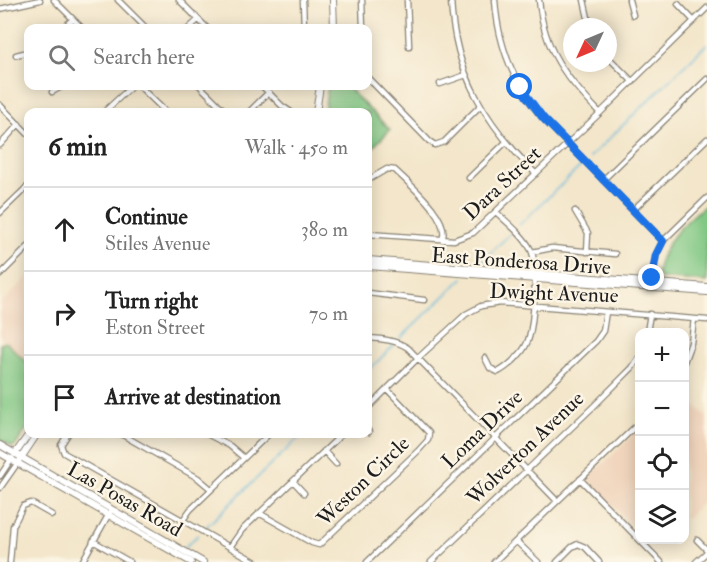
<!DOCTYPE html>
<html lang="en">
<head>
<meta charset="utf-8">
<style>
	:root { --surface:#fff; --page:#f6f6f6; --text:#222; --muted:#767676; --line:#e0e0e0 }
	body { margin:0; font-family:"IM FELL Double Pica",serif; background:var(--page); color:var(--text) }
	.controls { position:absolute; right:18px; bottom:18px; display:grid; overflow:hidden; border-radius:12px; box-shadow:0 3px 15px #0003 }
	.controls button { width:54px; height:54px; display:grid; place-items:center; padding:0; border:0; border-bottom:2px solid var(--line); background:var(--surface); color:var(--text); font:30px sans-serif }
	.compass { position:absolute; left:563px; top:18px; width:54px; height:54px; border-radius:50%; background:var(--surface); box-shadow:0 3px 15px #0003; rotate:226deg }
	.stop { position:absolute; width:18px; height:18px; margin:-14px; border:4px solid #1a73e8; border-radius:50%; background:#fff }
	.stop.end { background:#1a73e8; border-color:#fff; box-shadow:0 2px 6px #0008 }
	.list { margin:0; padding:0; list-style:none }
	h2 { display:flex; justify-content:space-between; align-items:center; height:78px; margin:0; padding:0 24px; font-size:26px }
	h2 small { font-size:20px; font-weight:400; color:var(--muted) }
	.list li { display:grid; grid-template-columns:39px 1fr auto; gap:18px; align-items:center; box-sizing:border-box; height:84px; padding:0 24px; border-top:2px solid var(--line) }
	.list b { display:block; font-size:22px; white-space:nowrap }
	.list p { margin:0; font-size:20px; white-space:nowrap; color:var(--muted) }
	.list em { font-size:20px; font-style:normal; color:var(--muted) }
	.icon { flex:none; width:33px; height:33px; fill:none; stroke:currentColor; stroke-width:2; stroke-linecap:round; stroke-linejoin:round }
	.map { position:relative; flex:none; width:707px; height:562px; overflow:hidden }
	.search { position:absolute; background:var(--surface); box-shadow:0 3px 15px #0003; left:24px; top:24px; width:348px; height:66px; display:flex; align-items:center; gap:15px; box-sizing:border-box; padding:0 21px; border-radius:12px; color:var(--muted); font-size:22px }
	.panel { position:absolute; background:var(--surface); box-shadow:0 3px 15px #0003; left:24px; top:108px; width:348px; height:330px; border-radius:12px }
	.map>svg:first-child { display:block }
	.built { fill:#f1d5bd }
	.green { fill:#81c884; stroke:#4e7250; stroke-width:1.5 }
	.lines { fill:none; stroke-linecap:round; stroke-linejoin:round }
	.stream { stroke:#60b6dc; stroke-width:1.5 }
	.minor-casing { stroke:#888173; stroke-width:7 }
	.major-casing { stroke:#888173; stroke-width:8 }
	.minor { stroke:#fff; stroke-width:4.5 }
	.major { stroke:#fff; stroke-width:6 }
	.route { stroke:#1a73e8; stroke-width:8 }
	.labels { text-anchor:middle; stroke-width:5; stroke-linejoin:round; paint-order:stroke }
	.street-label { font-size:21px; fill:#1c1c1c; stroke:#fcf5e5 }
</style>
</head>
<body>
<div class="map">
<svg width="707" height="562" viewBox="0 0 707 562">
	<rect width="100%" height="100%" fill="#fcf5e5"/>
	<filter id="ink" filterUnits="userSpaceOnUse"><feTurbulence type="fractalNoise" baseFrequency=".0167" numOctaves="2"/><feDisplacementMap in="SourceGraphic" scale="12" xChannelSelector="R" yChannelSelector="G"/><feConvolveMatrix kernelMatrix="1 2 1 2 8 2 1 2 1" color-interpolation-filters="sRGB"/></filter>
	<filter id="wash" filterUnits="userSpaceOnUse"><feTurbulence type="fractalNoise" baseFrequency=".008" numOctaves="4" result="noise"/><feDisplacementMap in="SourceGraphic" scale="24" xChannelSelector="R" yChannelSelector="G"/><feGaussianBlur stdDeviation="1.35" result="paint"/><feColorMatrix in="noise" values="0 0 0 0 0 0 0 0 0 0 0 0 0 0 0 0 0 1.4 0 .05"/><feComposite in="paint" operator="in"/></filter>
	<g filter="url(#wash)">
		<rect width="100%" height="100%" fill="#f3e6ca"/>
		<path class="built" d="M28 277V364L0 337V304Z
			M684 394 707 417V498L685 520Z
			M639 429V533L588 479Z"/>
		<path class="green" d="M328 86H346L390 130 368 152V112H324Z
			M707 204V282L660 278 657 274C661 244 684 222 707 204Z
			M6 342 28 364V427L16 445 13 447 0 440V344Z"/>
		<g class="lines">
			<path class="stream" d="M590 157 707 44
				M519 225 581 166
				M479 264 510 234
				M401 338 463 278
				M368 371 393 346
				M206 527 303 434
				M185 547 198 535"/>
		</g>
	</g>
	<g filter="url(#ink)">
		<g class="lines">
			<defs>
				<path id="minor" d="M54 0 82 28
					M118 0 146 28
					M179 0 207 28
					M303 0 304 28
					M362 0 363 28
					M407 0 409 46
					M451 0C454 74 486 124 536 174
					M495 0C498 45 514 85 543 118L663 241
					M539 0C544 51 566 78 600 113
					M584 0 590 27
					M629 0 633 15
					M678 4 694 21
					M0 9 40 0
					M63 28 73 19
					M189 28 198 20
					M16 55 28 52
					M608 57 633 82
					M368 78 429 141 435 145 444 142 480 106
					M440 84 466 75
					M139 86 166 112
					M200 86 226 112
					M262 86 282 106 291 112
					M52 92 63 86
					M0 105 28 134
					M104 112 132 86
					M249 112 269 92
					M0 145 19 124
					M469 178 506 142
					M368 180 387 169 395 170C409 184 452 219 442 240
					M603 180 707 79
					M633 210 707 139
					M575 211 588 233 587 252
					M0 213 28 186
					M368 234 454 240 473 233 600 113 707 8
					M532 252 552 248 615 254
					M0 275 28 247
					M651 282 656 255 663 241 707 198
					M368 293 424 300
					M647 332 650 314
					M368 338C382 339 396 340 408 348L557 501
					M485 358 490 368 498 372C508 367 523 353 527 343 534 328 538 263 531 250 524 236 508 223 496 212
					M684 362 691 343 694 319
					M368 408 418 358 466 314 481 306 500 303 707 320
					M368 430 369 432
					M68 434 61 445 64 453 256 562
					M121 434 198 478 211 489
					M207 434 230 446 244 458
					M324 451 336 464
					M0 476 12 458
					M580 479 661 562
					M293 481 304 493
					M0 488 19 461
					M259 513 312 543 319 545 418 451 428 440 429 433 387 389
					M183 520 190 510 269 434
					M697 540 707 550
					M93 541 130 562
					M516 541 538 562
					M230 547 242 530 342 434
					M10 562 13 526 23 506 31 503 52 515
					M82 562 110 512
					M367 562 596 341 603 331 606 312
					M431 562 595 405 632 368 640 356
					M494 562 640 422
					M557 562 572 547 578 544 585 547 599 562
					M696 562 707 552"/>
				<path id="major" d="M333 0 334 28
					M316 112 320 86
					M368 260 707 287
					M368 266 707 292
					M0 445 203 562
					M0 453 191 562
					M15 454 29 434
					M21 458 37 434"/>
			</defs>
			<use href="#minor" class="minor-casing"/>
			<use href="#major" class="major-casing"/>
			<use href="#minor" class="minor"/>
			<use href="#major" class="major"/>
		</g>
	</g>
	<g class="lines" filter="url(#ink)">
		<path class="route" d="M520 87 543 118 663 241 656 255 652 278"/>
	</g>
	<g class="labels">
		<g class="street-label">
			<text transform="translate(502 183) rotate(-43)" y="7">Dara Street</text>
			<text transform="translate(521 261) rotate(4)" y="7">East Ponderosa Drive</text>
			<text transform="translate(554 293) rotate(2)" y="7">Dwight Avenue</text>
			<text transform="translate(482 429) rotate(-44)" y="7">Loma Drive</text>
			<text transform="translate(525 448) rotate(-44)" y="7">Wolverton Avenue</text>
			<text transform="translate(363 481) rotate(-44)" y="7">Weston Circle</text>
			<text transform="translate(125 499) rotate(30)" y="7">Las Posas Road</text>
		</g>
	</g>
</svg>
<div class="controls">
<button>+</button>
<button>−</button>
<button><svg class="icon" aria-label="locate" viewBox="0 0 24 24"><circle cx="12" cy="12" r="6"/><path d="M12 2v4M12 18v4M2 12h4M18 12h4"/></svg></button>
<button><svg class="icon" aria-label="layers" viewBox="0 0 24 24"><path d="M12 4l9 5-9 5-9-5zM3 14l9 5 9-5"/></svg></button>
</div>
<svg class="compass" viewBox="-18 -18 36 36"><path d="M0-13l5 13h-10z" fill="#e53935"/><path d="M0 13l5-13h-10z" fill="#767676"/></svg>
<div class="stop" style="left:520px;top:87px"></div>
<div class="stop end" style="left:652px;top:278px"></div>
<div class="search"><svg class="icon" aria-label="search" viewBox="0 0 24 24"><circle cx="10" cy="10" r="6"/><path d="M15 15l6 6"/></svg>Search here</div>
<section class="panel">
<h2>6 min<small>Walk · 450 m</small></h2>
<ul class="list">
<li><svg class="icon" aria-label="ahead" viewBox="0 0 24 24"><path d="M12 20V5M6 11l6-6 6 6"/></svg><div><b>Continue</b><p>Stiles Avenue</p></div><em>380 m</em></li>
<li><svg class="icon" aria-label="right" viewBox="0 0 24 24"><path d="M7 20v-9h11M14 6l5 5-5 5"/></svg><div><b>Turn right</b><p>Eston Street</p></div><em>70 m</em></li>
<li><svg class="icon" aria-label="arrive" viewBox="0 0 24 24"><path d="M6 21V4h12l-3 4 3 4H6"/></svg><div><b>Arrive at destination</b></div></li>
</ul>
</section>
</div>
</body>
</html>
